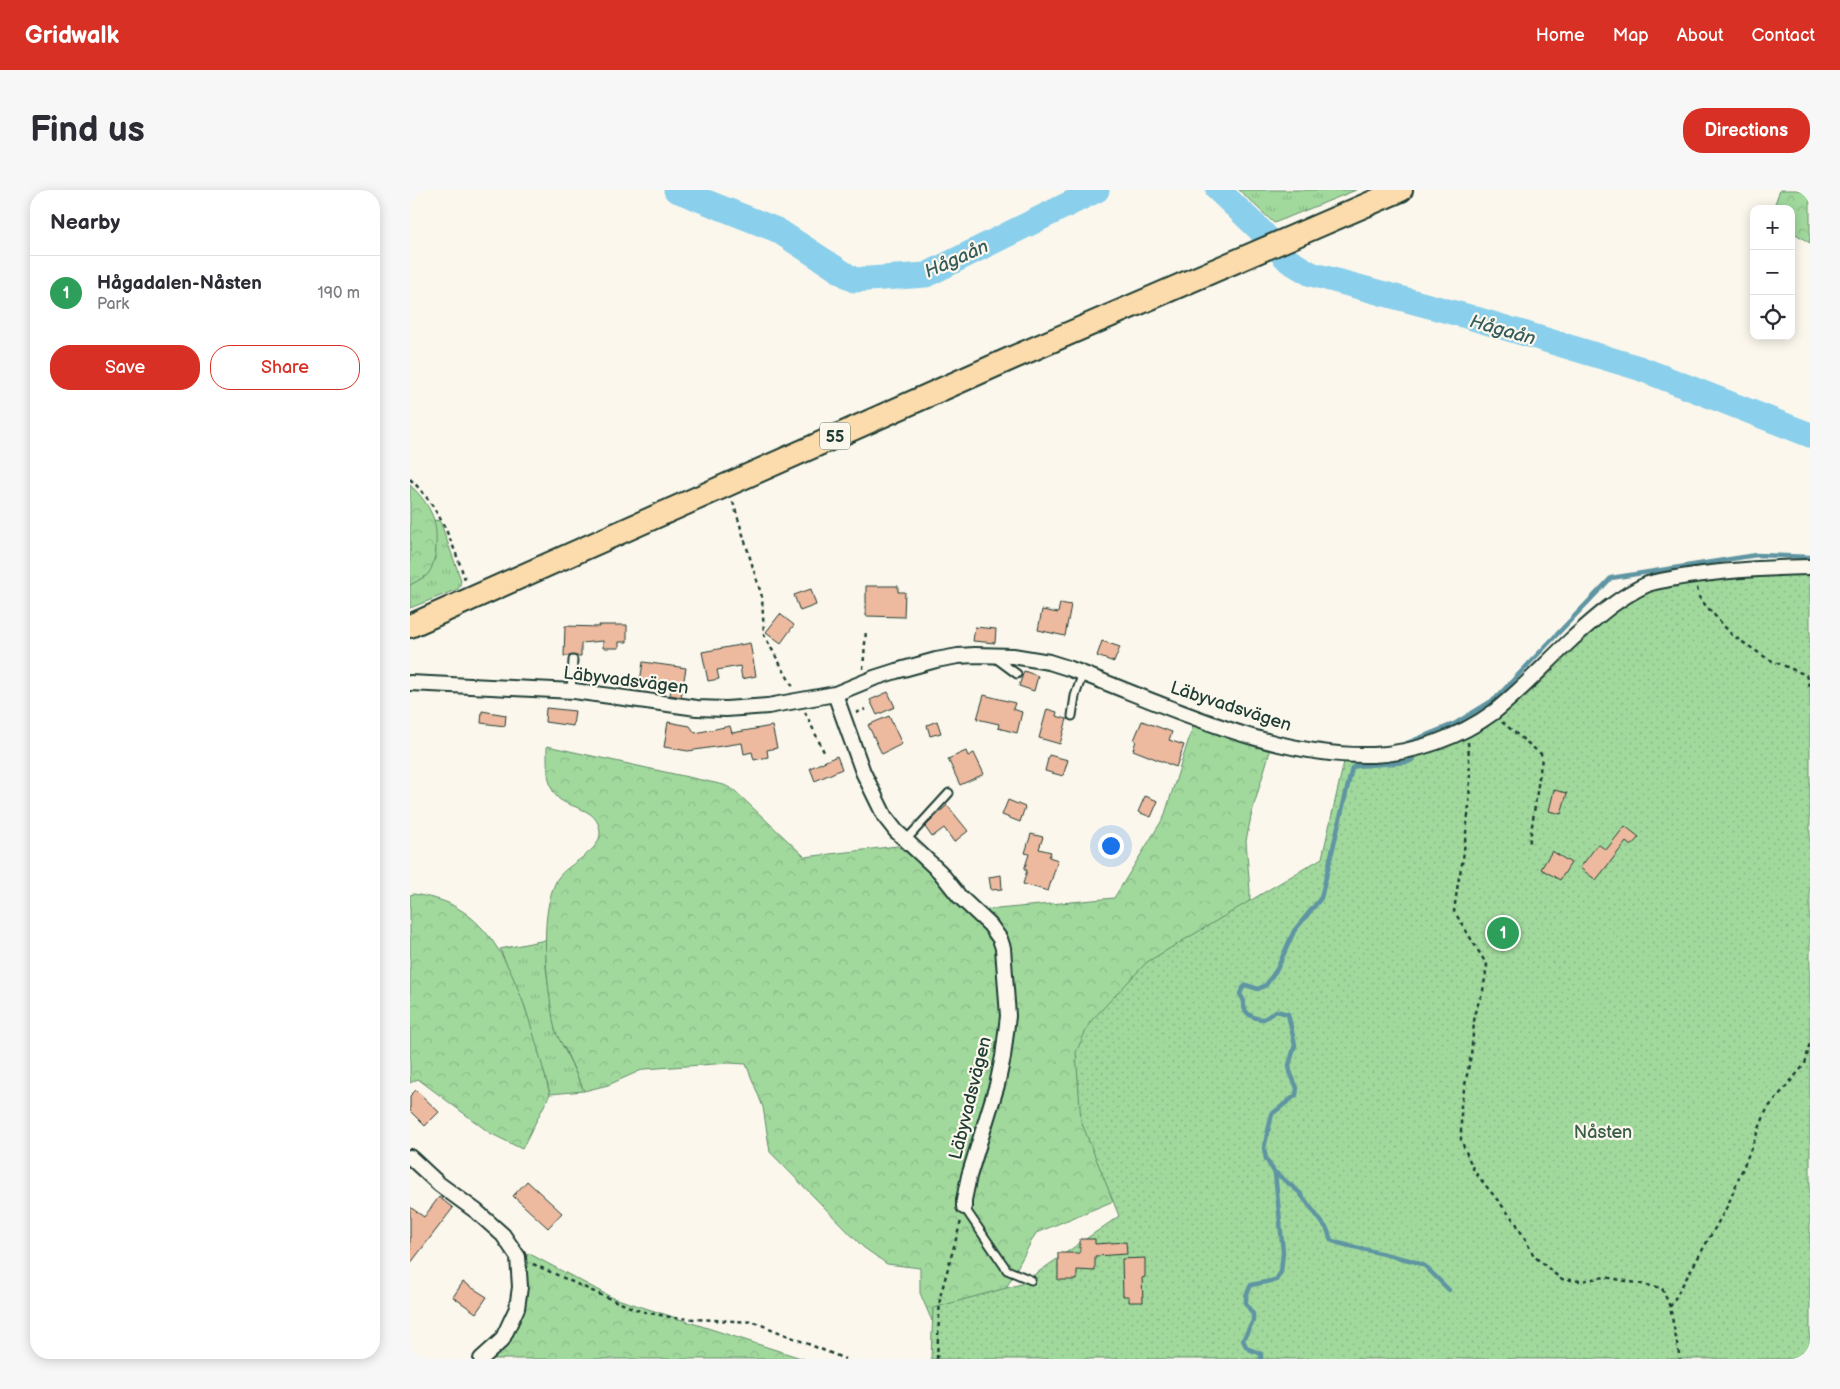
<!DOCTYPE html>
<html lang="en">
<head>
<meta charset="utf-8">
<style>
	:root { --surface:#fff; --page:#f7f7f7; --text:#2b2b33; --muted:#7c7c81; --line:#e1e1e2; --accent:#d93025 }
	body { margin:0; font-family:"Balsamiq Sans",sans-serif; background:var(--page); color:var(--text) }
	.controls { position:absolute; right:15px; top:15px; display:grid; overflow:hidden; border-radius:10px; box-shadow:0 2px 12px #0003 }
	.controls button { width:45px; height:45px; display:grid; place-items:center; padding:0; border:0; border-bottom:1px solid var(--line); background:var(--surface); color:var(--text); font:25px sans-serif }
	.you { position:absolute; left:700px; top:655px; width:18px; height:18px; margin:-12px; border:4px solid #fff; border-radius:50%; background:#1a73e8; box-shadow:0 0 0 8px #1a73e833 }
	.badge { display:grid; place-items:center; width:32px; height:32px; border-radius:50%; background:var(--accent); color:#fff; font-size:16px; font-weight:700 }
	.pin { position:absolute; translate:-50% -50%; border:2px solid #fff; box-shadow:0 1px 5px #0006 }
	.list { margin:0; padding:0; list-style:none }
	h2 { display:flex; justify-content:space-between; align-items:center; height:65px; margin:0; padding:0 20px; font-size:21px }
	h2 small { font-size:16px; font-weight:400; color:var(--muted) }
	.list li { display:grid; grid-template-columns:32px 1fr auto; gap:15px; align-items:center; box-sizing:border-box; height:75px; padding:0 20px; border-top:1px solid var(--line) }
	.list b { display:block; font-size:19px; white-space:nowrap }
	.list p { margin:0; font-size:16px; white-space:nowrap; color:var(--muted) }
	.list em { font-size:16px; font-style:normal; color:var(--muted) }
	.actions { display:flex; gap:10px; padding:15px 20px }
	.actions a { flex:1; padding:11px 0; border:1px solid var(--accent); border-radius:20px; text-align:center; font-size:18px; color:var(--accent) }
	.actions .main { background:var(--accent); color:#fff }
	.icon { flex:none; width:28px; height:28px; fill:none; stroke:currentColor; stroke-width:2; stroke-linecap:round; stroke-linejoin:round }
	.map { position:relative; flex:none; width:1400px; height:1169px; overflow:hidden; border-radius:20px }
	header { display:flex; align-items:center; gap:30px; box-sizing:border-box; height:70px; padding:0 25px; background:var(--accent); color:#fff }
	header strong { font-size:24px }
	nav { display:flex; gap:28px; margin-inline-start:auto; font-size:18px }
	.intro { display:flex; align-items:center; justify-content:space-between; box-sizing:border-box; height:120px; padding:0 30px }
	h1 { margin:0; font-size:35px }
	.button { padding:12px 22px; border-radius:20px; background:var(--accent); color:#fff; font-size:18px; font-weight:700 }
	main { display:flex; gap:30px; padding:0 30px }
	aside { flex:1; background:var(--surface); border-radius:20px; box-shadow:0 2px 12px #0003 }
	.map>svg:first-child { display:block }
	.grass { fill:url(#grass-tufts); stroke:#608b68 }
	.forest { fill:url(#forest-crowns); stroke:#608b68 }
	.park { fill:url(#park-dots); stroke:#608b68 }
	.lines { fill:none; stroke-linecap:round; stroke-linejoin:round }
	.stream { stroke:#5f95a2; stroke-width:4.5 }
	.river { stroke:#8acfeb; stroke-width:25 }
	.building { fill:#edb99f; stroke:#1f3d34 }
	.service-casing { stroke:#1f3d34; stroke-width:11 }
	.minor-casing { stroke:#1f3d34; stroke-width:18 }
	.primary-casing { stroke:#1f3d34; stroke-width:26 }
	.path { stroke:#1f3d34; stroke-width:2.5; stroke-dasharray:4 4; stroke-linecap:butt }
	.service { stroke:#fbf7ec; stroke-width:7 }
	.minor { stroke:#fbf7ec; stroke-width:14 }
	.primary { stroke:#fcdcac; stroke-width:22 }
	.labels { text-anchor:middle; stroke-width:4.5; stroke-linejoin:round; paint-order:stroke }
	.shield { fill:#fbf7ec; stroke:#61756b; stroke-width:1 }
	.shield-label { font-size:16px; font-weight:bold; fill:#1f3d34 }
	.street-label { font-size:18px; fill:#1f3d34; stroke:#fbf7ec }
	.park-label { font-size:18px; fill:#395c49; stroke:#fbf7ec }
	.water-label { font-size:19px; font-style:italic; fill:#345a59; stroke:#fbf7ec }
</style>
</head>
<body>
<header>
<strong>Gridwalk</strong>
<nav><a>Home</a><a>Map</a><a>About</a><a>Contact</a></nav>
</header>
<div class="intro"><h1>Find us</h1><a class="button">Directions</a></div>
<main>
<aside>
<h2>Nearby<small></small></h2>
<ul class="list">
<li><span class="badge" style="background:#2e9e5b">1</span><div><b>Hågadalen-Nåsten</b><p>Park</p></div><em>190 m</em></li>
</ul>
<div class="actions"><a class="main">Save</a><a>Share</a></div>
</aside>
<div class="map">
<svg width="1400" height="1169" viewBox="0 0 1400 1169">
	<defs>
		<pattern id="grass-tufts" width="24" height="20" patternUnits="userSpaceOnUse" patternTransform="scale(1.25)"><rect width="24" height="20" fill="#a1d99d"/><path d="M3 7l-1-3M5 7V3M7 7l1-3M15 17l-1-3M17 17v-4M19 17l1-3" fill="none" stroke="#8abb88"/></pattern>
		<pattern id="forest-crowns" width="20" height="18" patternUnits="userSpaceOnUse" patternTransform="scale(1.25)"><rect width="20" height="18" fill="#a1d99d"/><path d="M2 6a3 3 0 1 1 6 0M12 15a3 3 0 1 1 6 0" fill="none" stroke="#8abb88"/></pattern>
		<pattern id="park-dots" width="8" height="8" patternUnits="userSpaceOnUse" patternTransform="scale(1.25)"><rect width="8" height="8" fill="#a1d99d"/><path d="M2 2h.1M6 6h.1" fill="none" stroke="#8abb88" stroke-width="1.8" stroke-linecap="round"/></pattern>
	</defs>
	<rect width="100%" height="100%" fill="#fbf7ec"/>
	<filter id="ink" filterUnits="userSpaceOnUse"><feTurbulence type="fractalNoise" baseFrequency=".02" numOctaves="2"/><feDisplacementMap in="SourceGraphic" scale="10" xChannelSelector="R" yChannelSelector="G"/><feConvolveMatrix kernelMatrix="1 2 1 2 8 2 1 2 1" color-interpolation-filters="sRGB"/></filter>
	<g filter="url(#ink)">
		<path class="grass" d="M829 0H946L864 33Z
			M24 330 30 331 51 390 50 395 48 399 0 418V395L17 385 26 366Z
			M136 750V778L145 839 174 901 140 904 115 817 90 759Z"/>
		<path class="forest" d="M1370 0H1400V53L1381 41V19H1363Z
			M0 295C10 304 20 317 24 330 28 343 27 375 17 385 12 389 5 392 0 395Z
			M783 536 860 561 842 622 836 651 840 701 839 733 723 1003 626 1043 596 1098 550 1147 522 1131 510 1103V1078L477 1074 453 1057 360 962 353 917 336 874 319 873 234 879 198 895 174 901C168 887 161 873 155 859 151 853 147 846 145 839 143 832 142 823 141 816 136 782 129 719 148 688 158 673 191 662 190 642 188 617 160 619 148 608 136 596 137 572 137 556L314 595 324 600 395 667 487 656 577 720 704 708 754 627Z
			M4 704C18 707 32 709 44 716 104 747 123 844 140 904L112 959 80 943 8 889 0 893V705Z
			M118 1063 201 1107 394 1169H64L88 1146Z"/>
		<path class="park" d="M1400 373V1169H521L523 1118 611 1094 709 1026 671 931 666 862 680 832 737 772 912 668 936 563 989 561 1058 538 1214 403Z"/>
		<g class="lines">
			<path class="stream" d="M997 553 1046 533 1085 509 1201 388 1346 365 1400 367
				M866 983 889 1002 917 1039 921 1050 928 1053 1003 1071 1015 1076 1039 1100
				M851 1169V1164C841 1158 838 1163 833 1150L843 1131V1124L836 1114V1106L841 1095 866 1090 871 1082 873 1062 865 983 856 969 854 958 862 924 886 905 887 898 880 882 879 875 885 855 878 824 866 821 854 829C843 829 832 823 834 811L830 804 832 799 836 795 848 799 856 795 867 779 884 741 911 708 942 578 946 576 998 572 1003 569"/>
			<path class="river" d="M266 0 367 40 444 90 516 85 687 0
				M808 0 848 38 879 71 901 84 1056 126 1229 178 1400 245"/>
		</g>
		<path class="building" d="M456 396H488V402H495L494 427 456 426Z
			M401 399 406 415 390 421 384 405Z
			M650 413 661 415 655 446 628 440 632 420 648 423Z
			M370 424 384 435 371 453 356 442Z
			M189 435H217V452H209V458H193V451L171 453V466H154L155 436 189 437Z
			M565 437 586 439 585 453 563 451Z
			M692 451 710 457 704 472 687 466Z
			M340 453 346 486 332 489 330 476 307 480 309 489 298 491 292 462Z
			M233 472 276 478 271 507 260 505 261 498 240 495V493L230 492Z
			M614 481 628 486 624 501 609 496Z
			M478 502 485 517 467 525 460 510Z
			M574 505 605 513 603 519 612 522 607 543 588 538 589 534 567 529Z
			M136 518 165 521 163 536 135 532Z
			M637 519 647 522 646 526 657 529 650 554 629 548Z
			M72 521 96 525 95 536 71 533Z
			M479 526 492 554 472 564 458 535Z
			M527 531 531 543 520 546 517 535Z
			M732 531 762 542 759 550 774 555 766 577 723 560 726 551 724 550Z
			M258 532 280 536 285 543 320 536 322 543 362 536 367 558 357 560 358 567 344 570 342 562 334 564 332 553 278 561 254 557Z
			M556 561 558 566 564 563 574 584 550 595 538 569Z
			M639 565 658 570 653 586 635 581Z
			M427 566 432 579 405 591 400 578Z
			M1144 600 1157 603 1151 624 1139 621Z
			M735 606 748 611 741 627 728 622Z
			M598 610 615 617 610 632 592 625Z
			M537 615 558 641 544 652 534 638 522 647 515 637Z
			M1215 636 1229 647 1221 656 1216 652 1186 690 1170 678 1188 654 1196 660Z
			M621 644 633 647 629 659 641 662 639 667 648 670 638 701 613 694 617 680H614L619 664 615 663Z
			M1142 661 1161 673 1150 690 1131 679Z
			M591 685 592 699 581 700 579 687Z
			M6 900 29 922 15 936 0 921V906Z
			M117 991 152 1023 138 1038 103 1006Z
			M29 1007 43 1018 0 1074V1017L14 1027Z
			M670 1049H685V1054L716 1052 717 1064 685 1066V1081L667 1080V1090H648V1063H670Z
			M735 1068V1087L732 1088 733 1112H719V1106H713L712 1069Z
			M53 1092 77 1107 66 1123 43 1107Z"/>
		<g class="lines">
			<defs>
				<path id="service" d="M584 467 607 484
					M161 501 163 470
					M662 526 665 506 673 483
					M496 650 539 603
					M554 1017 597 1080 621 1090"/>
				<path id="minor" d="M0 493 164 501 287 518 316 519 358 516 425 504 464 488 486 481 526 470 548 466 565 465 603 466 639 472 658 478C753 513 859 568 963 565 1005 563 1050 547 1084 522 1112 500 1136 473 1162 449 1187 427 1207 408 1238 394 1246 391 1257 390 1266 388 1310 380 1355 378 1400 377
					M425 504 453 582 475 627 486 641 530 682 549 706 580 735 590 749 593 758 598 826 593 867 587 895 559 986 554 1010V1017
					M0 967 29 994 66 1021 93 1045 108 1067 110 1097 107 1118 92 1150 71 1169"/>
				<path id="primary" d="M0 436 602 168 991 0"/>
			</defs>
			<use href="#service" class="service-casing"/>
			<use href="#minor" class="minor-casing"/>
			<use href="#primary" class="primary-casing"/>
			<path class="path" d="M0 289C30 317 43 354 56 392
				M323 312 352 407 354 445 384 499
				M1287 398 1290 409 1322 445 1358 469 1396 485 1400 500
				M453 479 456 440
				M395 522 414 562
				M446 523 456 519
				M1092 532 1131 564 1132 568 1119 656
				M1058 552 1060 586 1059 616 1053 669 1048 693 1044 721 1077 775 1073 801 1065 822 1061 865 1051 915V950L1064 981 1106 1033 1124 1066 1151 1089 1171 1091 1195 1087 1252 1098 1260 1117 1270 1169
				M123 1074 191 1105 230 1121 265 1128 344 1132 435 1169
				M1260 1117 1318 1015 1357 919 1395 874 1400 852
				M527 1169 530 1107 551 1031"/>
			<use href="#service" class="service"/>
			<use href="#minor" class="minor"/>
			<use href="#primary" class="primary"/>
		</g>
	</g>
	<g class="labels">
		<rect class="shield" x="410" y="232.5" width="30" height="27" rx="4"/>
		<g class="shield-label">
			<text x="425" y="252">55</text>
		</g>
		<g class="street-label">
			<text transform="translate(216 490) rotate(7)" y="6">Läbyvadsvägen</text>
			<text transform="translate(821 516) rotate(18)" y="6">Läbyvadsvägen</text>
			<text transform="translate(560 908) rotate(-76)" y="6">Läbyvadsvägen</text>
		</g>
		<g class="park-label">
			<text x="1193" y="948">Nåsten</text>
		</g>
		<g class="water-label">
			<text transform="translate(546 68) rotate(-24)" y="7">Hågaån</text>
			<text transform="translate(1093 139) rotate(16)" y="7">Hågaån</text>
		</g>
	</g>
</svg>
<div class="controls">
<button>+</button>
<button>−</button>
<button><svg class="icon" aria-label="locate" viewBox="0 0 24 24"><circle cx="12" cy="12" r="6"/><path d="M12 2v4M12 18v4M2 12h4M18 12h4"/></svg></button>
</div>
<div class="you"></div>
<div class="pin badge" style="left:1093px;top:743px;background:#2e9e5b">1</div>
</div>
</main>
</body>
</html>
